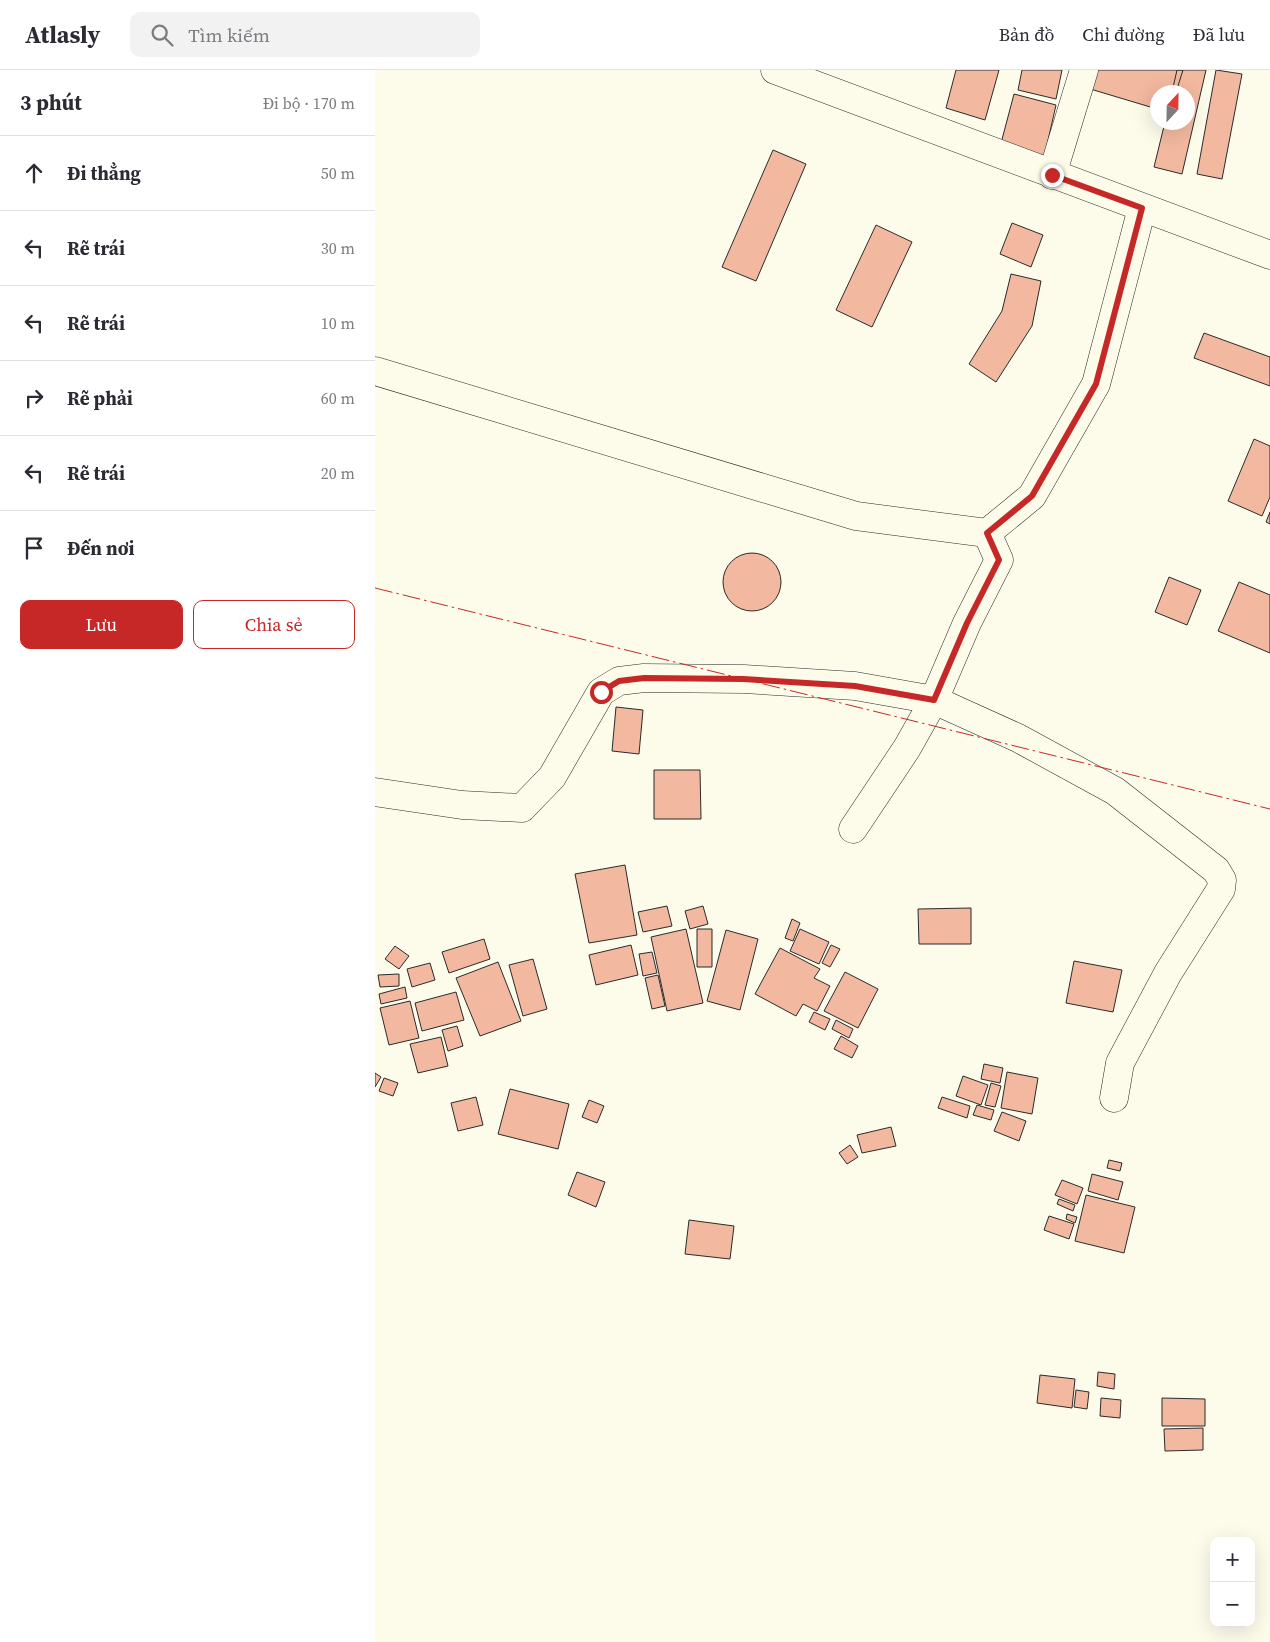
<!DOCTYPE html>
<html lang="vi">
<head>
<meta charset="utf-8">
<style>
	:root { --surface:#fff; --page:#f2f2f3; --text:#2b2b33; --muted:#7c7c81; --line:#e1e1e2; --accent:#c62828 }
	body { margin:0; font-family:"Source Serif 4",serif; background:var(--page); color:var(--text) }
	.controls { position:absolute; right:15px; bottom:15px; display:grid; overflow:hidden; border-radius:10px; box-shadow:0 5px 20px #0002 }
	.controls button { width:45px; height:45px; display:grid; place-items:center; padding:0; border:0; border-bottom:1px solid var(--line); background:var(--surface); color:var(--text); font:25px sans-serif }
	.compass { position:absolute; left:775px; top:15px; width:45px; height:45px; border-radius:50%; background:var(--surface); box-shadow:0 5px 20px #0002; rotate:22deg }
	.stop { position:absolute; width:15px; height:15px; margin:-11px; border:4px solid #c62828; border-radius:50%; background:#fff }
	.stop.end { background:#c62828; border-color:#fff; box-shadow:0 1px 5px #0008 }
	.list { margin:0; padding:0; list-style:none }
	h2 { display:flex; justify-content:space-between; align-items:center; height:65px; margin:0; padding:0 20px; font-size:21px }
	h2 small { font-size:16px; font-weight:400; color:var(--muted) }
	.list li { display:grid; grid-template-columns:32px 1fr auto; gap:15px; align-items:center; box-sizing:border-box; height:75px; padding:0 20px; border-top:1px solid var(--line) }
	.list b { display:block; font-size:19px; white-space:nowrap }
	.list em { font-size:16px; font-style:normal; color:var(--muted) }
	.actions { display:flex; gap:10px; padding:15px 20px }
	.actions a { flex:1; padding:11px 0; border:1px solid var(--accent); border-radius:10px; text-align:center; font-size:18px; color:var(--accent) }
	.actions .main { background:var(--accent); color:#fff }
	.icon { flex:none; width:28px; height:28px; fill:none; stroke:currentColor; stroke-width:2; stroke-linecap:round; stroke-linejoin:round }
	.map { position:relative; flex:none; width:895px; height:1572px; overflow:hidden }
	header { display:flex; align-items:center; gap:30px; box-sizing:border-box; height:70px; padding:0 25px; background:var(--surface); border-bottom:1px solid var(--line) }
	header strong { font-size:24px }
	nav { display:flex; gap:28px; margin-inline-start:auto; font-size:18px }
	.search { width:350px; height:45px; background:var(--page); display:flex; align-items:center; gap:12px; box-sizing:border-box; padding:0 18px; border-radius:10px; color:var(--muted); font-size:19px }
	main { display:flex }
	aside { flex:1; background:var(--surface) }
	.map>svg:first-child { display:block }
	.building { fill:#f2b8a0; stroke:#2b2b2b }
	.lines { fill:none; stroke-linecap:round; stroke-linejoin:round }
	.minor-casing { stroke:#2b2b2b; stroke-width:29 }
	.minor { stroke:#fdfbea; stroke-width:28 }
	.power { stroke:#c62828; stroke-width:1; stroke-dasharray:18 4 2.5 4; stroke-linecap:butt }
	.route { stroke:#c62828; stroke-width:6 }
</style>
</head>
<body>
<header>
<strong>Atlasly</strong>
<div class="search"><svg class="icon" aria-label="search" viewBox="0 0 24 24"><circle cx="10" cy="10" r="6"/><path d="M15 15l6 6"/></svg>Tìm kiếm</div>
<nav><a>Bản đồ</a><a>Chỉ đường</a><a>Đã lưu</a></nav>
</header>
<main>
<aside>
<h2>3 phút<small>Đi bộ · 170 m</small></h2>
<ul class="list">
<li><svg class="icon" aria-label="ahead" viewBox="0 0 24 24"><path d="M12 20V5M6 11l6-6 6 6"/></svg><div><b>Đi thẳng</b></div><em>50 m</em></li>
<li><svg class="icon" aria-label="left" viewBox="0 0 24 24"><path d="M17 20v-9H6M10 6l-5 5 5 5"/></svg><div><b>Rẽ trái</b></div><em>30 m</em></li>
<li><svg class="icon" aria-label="left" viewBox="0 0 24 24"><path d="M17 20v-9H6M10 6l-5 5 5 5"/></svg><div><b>Rẽ trái</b></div><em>10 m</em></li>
<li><svg class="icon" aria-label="right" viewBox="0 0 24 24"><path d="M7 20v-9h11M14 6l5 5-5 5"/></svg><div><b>Rẽ phải</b></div><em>60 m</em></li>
<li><svg class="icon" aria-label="left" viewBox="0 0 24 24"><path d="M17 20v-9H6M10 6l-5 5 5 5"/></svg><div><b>Rẽ trái</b></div><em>20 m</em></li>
<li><svg class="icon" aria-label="arrive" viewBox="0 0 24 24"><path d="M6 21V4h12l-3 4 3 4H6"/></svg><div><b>Đến nơi</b></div></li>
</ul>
<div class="actions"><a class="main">Lưu</a><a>Chia sẻ</a></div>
</aside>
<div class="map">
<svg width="895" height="1572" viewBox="0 0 895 1572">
	<rect width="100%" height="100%" fill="#fdfbea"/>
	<path class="building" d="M581 0H624L610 50 571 38Z
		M647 0H687L681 29 643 20Z
		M718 0H808L801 22H782V39L712 18Z
		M802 0H831L807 104 779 97 790 52H812V22H797Z
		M841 0 867 4 847 109 822 104Z
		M639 24 681 35 669 88 625 77Z
		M398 80 431 94 381 211 347 197Z
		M637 153 668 165 656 197 625 184Z
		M501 155 537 172 497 257 461 240Z
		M636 204 666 211 657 256 621 312 594 294 627 241Z
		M829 263 895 287V316L819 288Z
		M879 369 895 376V427L887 446 853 431Z
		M895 442V454L891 452Z
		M348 512a29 29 0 1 1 58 0a29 29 0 1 1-58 0Z
		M794 507 826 520 812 555 780 542Z
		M864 512 895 525V583L843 561Z
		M241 637 268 640 264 684 237 681Z
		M279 700H325L326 749H279Z
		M250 795 262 865 214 873 200 804Z
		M292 836 297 856 268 862 263 842Z
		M328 836 333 854 315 859 310 841Z
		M596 838V874H544L543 839Z
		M417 849 425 853 418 871 410 868Z
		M311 859 328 933 292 941 276 867Z
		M322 859H337V897H322Z
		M425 859 454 872 444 894 415 881Z
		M351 860 383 869 365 940 332 931Z
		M109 869 115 889 74 903 67 882Z
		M256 875 263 905 221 915 214 885Z
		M456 875 465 879 455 897 447 893Z
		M20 876 34 886 24 899 10 889Z
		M405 878 445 899 439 908 455 916 442 941 428 934 421 946 380 924Z
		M277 882 282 903 268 906 264 884Z
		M158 889 172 939 148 946 134 895Z
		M699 891 747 900 738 942 691 933Z
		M123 892 146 951 105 966 81 908Z
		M55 893 60 910 37 917 32 899Z
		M470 902 503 919 483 958 449 941Z
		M24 904V916L5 917 3 905Z
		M283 905 290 936 277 939 270 908Z
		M30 917 32 928 6 934 4 924Z
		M81 922 89 950 47 961 40 933Z
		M35 931 44 968 14 975 5 938Z
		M439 942 455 949 450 960 434 952Z
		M461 950 478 959 474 968 457 959Z
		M82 956 88 976 73 981 67 960Z
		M466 966 483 976 477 988 459 979Z
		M66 967 73 996 43 1003 35 974Z
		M609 994 628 998 625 1013 606 1009Z
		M632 1002 663 1008 657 1044 626 1038Z
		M0 1003 6 1007 0 1017Z
		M588 1006 613 1015 606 1035 581 1026Z
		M9 1008 23 1013 18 1026 4 1021Z
		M616 1013 626 1016 620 1037 610 1035Z
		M135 1019 194 1034 183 1079 123 1064Z
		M101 1027 108 1055 83 1061 76 1033Z
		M567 1027 595 1036 592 1048 563 1038Z
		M214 1030 229 1036 222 1053 207 1047Z
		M602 1035 619 1040 616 1050 598 1045Z
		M627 1042 651 1051 644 1071 619 1061Z
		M516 1057 521 1076 487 1083 482 1065Z
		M475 1075 483 1087 472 1094 464 1083Z
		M734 1090 747 1093 745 1101 732 1098Z
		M202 1102 230 1112 221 1137 193 1125Z
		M717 1104 748 1112 743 1130 713 1121Z
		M687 1110 708 1118 702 1134 680 1125Z
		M711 1125 760 1137 749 1183 700 1171Z
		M684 1129 700 1135 698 1141 682 1134Z
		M692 1144 702 1147 700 1153 691 1149Z
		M674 1146 699 1154 694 1169 669 1160Z
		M314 1150 359 1156 355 1189 310 1184Z
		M723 1302 740 1304 739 1319 722 1316Z
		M665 1305 700 1309 697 1338 662 1333Z
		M701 1320 714 1322 712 1339 699 1337Z
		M726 1328 746 1330 745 1348 725 1346Z
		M787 1328 830 1329V1356H787Z
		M828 1358V1380L790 1381 789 1359Z"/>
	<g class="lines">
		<defs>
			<path id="minor" d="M400 0 895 185
				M677 105 709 0
				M0 301 481 446 612 463 657 426 721 314 767 138
				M0 722 87 735 147 738 177 707 226 622 244 611 269 608 369 609 480 616 559 630 643 668 740 721 841 800 847 810 846 819 793 903 745 993 739 1028
				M478 759 532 678 559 630 592 553 624 490 612 463"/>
		</defs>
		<use href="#minor" class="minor-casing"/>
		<use href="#minor" class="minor"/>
		<path class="power" d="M0 518 895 739"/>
	</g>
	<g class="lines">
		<path class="route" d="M226 622 244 611 269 608 368 609 480 616 559 630 592 553 624 490 612 463 657 426 721 314 767 138 677 105"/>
	</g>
</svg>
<div class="controls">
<button>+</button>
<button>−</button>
</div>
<svg class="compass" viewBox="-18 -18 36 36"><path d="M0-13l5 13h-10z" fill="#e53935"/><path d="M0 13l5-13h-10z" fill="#7c7c81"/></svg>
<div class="stop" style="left:226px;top:622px"></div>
<div class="stop end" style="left:677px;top:105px"></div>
</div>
</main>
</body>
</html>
